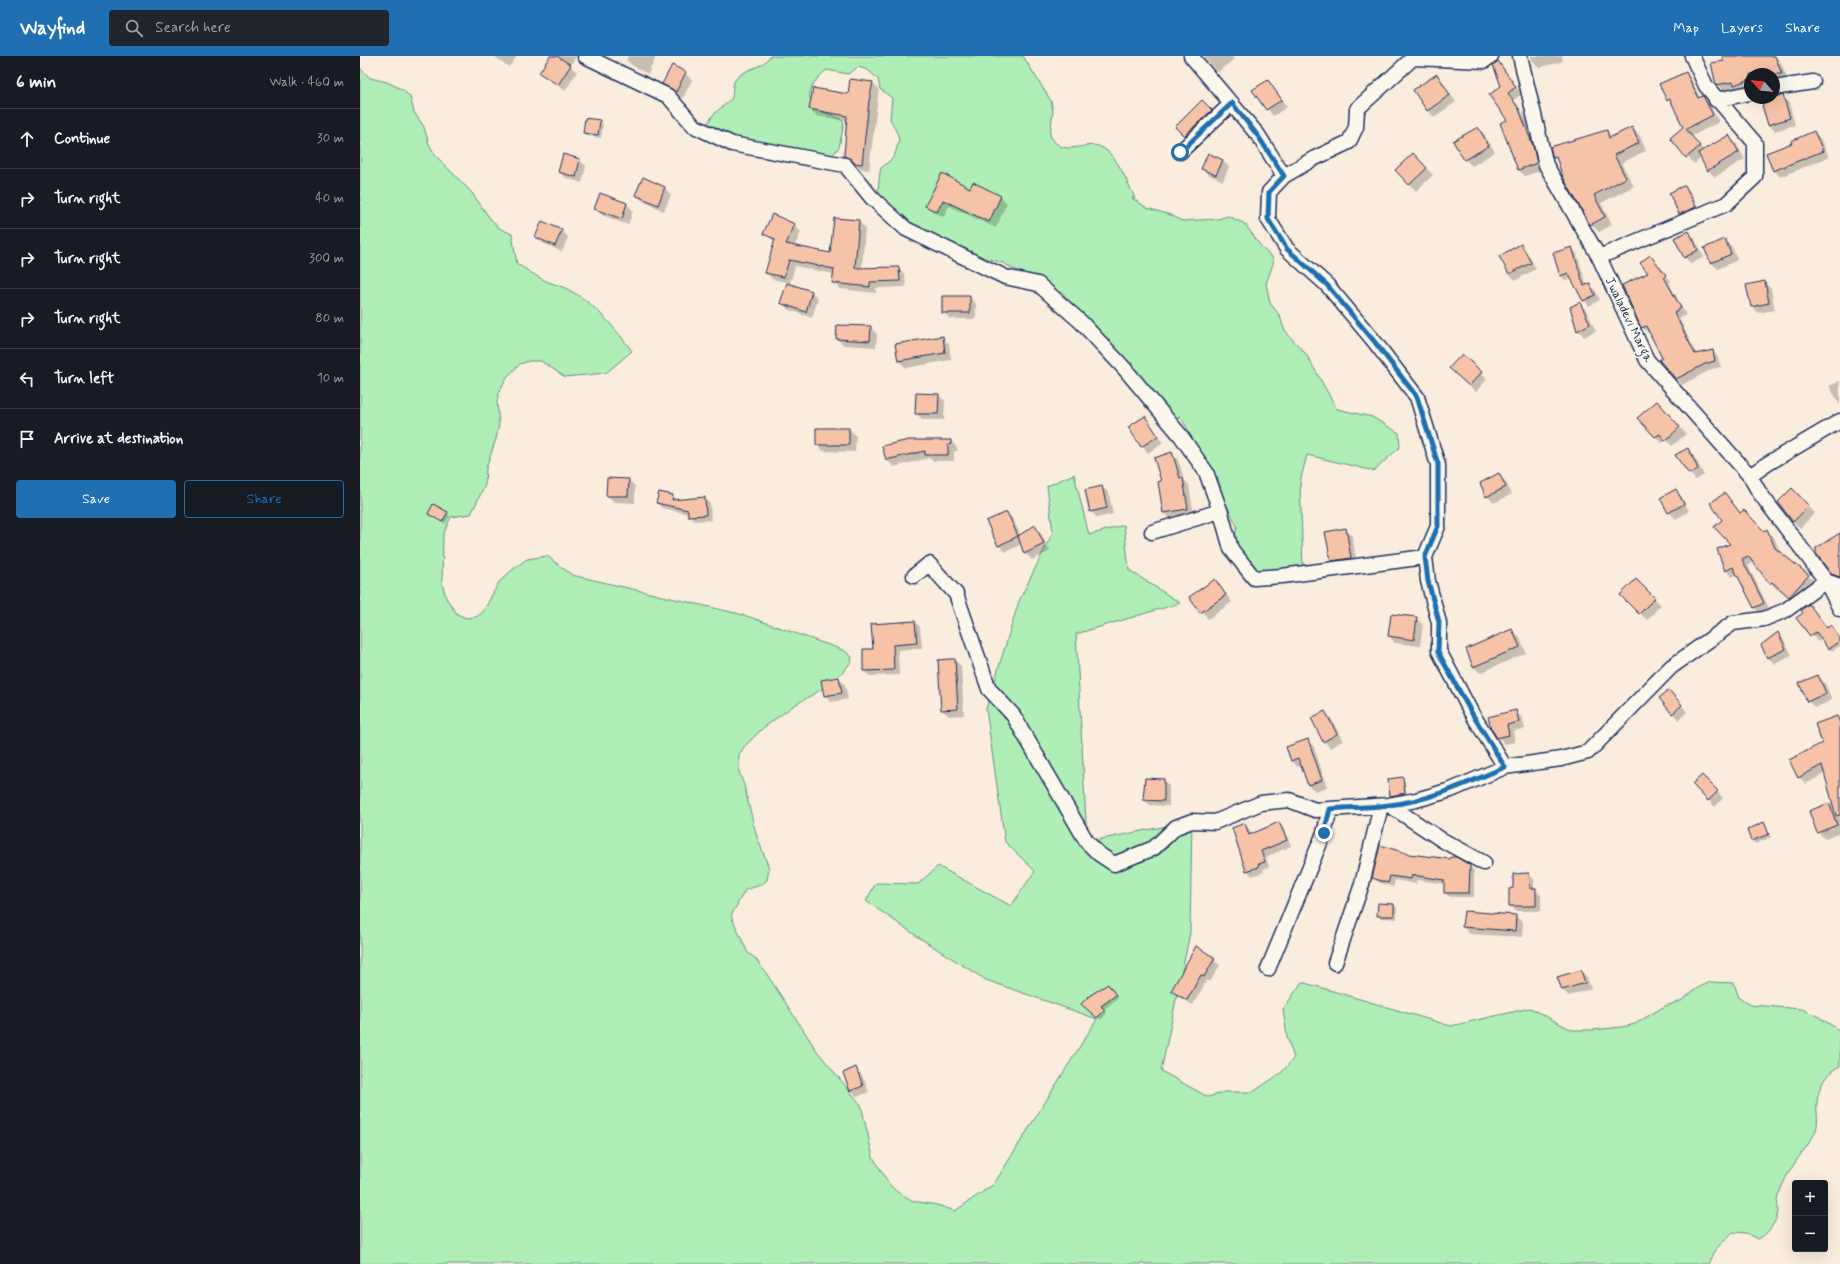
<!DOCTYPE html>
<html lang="en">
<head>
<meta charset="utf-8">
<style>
	:root { --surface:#171b24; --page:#20242c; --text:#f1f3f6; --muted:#9ea1a6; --line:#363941; --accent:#1f6fb2 }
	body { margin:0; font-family:Mynerve,sans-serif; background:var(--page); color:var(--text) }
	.controls { position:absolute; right:12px; bottom:12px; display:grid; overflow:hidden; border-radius:4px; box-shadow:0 4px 16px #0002 }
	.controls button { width:36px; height:36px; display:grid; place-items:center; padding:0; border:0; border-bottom:1px solid var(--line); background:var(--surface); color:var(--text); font:20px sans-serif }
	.compass { position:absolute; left:1384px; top:12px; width:36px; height:36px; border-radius:50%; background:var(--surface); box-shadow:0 4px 16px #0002; rotate:297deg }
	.stop { position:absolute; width:12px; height:12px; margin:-9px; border:3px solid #1f6fb2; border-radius:50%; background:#fff }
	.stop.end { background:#1f6fb2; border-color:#fff; box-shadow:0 1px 4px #0008 }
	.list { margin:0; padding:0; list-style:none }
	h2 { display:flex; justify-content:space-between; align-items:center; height:52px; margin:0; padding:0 16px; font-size:17px }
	h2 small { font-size:13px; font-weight:400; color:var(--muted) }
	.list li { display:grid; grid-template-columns:26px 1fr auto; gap:12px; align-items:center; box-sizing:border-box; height:60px; padding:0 16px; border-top:1px solid var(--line) }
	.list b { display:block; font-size:15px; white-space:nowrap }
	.list em { font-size:13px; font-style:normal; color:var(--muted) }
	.actions { display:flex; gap:8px; padding:12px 16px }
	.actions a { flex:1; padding:9px 0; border:1px solid var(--accent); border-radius:4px; text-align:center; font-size:14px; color:var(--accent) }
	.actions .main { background:var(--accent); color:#fff }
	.icon { flex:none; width:22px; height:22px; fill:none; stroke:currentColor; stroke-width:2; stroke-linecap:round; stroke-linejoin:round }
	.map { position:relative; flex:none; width:1480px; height:1208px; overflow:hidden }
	header { display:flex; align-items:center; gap:24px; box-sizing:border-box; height:56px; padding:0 20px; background:var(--accent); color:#fff }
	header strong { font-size:19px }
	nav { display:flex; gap:22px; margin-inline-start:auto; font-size:14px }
	.search { width:280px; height:36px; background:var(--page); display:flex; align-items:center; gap:10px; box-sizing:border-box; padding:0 14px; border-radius:4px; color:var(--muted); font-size:15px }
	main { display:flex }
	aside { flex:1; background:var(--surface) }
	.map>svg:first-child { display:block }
	.green { fill:#afeeb6; stroke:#658e8a }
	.shadow { fill:#0003 }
	.building { fill:#f7c3a8; stroke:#1b2f5e }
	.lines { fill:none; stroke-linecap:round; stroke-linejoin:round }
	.minor-casing { stroke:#1b2f5e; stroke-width:17 }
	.minor { stroke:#fbf7ec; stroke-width:14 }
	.route { stroke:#1f6fb2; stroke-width:5 }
	.labels { text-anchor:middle; stroke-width:3.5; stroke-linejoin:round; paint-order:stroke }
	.street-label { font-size:13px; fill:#1b2f5e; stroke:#fbf7ec }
</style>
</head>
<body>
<header>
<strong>Wayfind</strong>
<div class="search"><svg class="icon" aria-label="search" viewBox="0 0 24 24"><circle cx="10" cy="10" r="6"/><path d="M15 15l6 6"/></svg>Search here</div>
<nav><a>Map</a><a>Layers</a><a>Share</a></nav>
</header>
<main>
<aside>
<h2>6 min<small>Walk · 460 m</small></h2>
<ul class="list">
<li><svg class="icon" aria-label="ahead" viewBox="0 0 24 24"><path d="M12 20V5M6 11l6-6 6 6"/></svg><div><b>Continue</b></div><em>30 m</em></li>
<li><svg class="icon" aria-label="right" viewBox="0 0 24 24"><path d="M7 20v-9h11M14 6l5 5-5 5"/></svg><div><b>Turn right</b></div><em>40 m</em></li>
<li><svg class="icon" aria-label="right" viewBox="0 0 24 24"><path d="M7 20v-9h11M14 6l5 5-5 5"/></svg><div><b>Turn right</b></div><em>300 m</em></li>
<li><svg class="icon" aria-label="right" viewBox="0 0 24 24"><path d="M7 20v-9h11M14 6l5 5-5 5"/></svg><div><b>Turn right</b></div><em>80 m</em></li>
<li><svg class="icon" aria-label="left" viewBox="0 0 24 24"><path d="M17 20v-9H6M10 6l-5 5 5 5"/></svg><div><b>Turn left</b></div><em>10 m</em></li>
<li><svg class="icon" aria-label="arrive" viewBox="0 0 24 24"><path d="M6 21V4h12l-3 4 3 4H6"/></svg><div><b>Arrive at destination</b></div></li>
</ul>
<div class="actions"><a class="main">Save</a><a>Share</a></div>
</aside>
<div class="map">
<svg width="1480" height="1208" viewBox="0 0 1480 1208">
	<rect width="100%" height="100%" fill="#faedde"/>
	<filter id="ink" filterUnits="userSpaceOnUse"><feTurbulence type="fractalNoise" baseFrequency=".025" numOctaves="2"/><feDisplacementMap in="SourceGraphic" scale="8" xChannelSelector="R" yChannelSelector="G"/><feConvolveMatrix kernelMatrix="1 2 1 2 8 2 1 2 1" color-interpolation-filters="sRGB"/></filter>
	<g filter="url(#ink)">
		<path class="green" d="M410 0H663L691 45 693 55 690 79C703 105 726 82 743 92 759 102 767 127 775 142H772L787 152 811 159 822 165 858 163 868 160 885 168 902 192 913 202V208L906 228 910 247 920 260 924 273 931 282 946 298 977 353 1012 361 1039 377 1040 391 1014 415 947 399 940 426 943 511 926 514 896 515 894 508 881 500 875 483 877 470 864 444 858 423 829 381 827 372 820 360 813 362 778 320 773 307 769 308 712 251 703 237 695 236 643 207 630 203 624 204 605 192 566 182 521 143 518 134 520 116 521 112 534 101 539 85 538 79 530 63 532 42 520 33 518 23 508 14 498 11 488 18 467 14C455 22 441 41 457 53 466 59 476 57 484 67L479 91 472 100 372 82 346 70 353 59 372 42C373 36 372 29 375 24 384 11 402 14 410 0Z
			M0 12 10 22 27 26 43 34 50 41 54 56 64 71 69 88 75 99 112 137 129 161 139 172 152 178 157 208C169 215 181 224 194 228 200 230 206 232 211 235 236 249 255 272 272 295L246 317 205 321 181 305H169L160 308 147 321 139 336 137 345 139 369 136 383 126 412 125 429 111 458 91 461 83 479 82 526 86 542 97 558 106 562 116 561 123 556 139 526 152 514 167 503 187 500 212 519 384 559 477 592 485 595 492 601 491 606 483 616 459 635 433 650 403 672 384 691 379 699V716L384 729 396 778 409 812 407 824 401 829 385 834 371 860 388 897 395 902 406 917 457 995 501 1049 513 1101 529 1128 536 1135 553 1145 577 1149 595 1155 634 1128 737 963 626 924 558 881 506 845 516 827 558 828 578 810 651 850 675 815 645 786 626 653 659 545 693 476 687 430 714 418 729 479 764 469 769 514 820 547 716 578 727 786 832 765 830 877 801 1015 848 1041 864 1036H893L921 1017 934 1002 927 981 923 953 942 926 1091 970 1170 952 1212 974H1233L1262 971 1275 968 1305 950 1321 945 1336 933 1350 926 1374 927 1379 942 1391 949 1442 953 1459 961 1480 975V1010C1466 1016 1458 1031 1457 1047 1456 1056 1459 1065 1456 1074 1451 1087 1440 1098 1433 1110 1427 1118 1423 1128 1419 1137 1416 1142 1418 1149 1418 1155 1417 1166 1407 1180 1397 1183L1386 1177 1373 1176 1354 1195 1348 1208H0Z"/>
		<path class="shadow" d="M134 0H157L149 11Z
			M191 0H216L210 10 217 16 205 35 180 17Z
			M268 0H295L296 1 288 18 273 10 266 4Z
			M843 0H871L874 3 858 16Z
			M1171 0H1202L1203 5 1179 12 1173 6Z
			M1363 0H1415L1421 7 1429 28 1414 35V18H1390V32L1364 35 1357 28 1366 5Z
			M1138 6 1162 38 1154 44 1165 60 1183 114 1165 120 1158 114Z
			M325 17 332 24 323 42 303 28Z
			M1326 17 1332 24 1340 42 1343 41 1349 47 1359 66 1332 80 1344 95 1368 80 1375 86 1385 103 1355 121 1348 114 1342 101 1334 108 1312 82 1325 71 1314 51 1308 44Z
			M1077 19 1096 46 1074 61 1067 54Z
			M908 25 927 51 913 60 894 35Z
			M513 27 519 33 509 114 502 113 485 100 487 65 457 60 450 53 489 40Z
			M1423 40 1429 47 1435 69 1415 75 1409 69V42Z
			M842 46 858 61 831 86 816 71Z
			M240 65 243 68 241 82 227 80 224 77Z
			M1118 72 1124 78 1135 96 1112 110 1105 103Z
			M1272 72 1280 80 1286 95 1261 107 1274 130 1241 147 1252 169 1239 176 1231 168 1199 107 1194 101 1247 75 1252 81Z
			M1454 76 1460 82 1469 101 1420 121 1414 114Z
			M1053 98 1073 119 1056 135 1036 114Z
			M220 104 226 110 222 127 206 122 199 116Z
			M862 104 869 111 863 125 849 119 842 112Z
			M283 123 305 132 311 139 304 155 283 145 276 139Z
			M613 128 641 141 647 147 636 172 589 150 584 161 573 156 567 150 610 133Z
			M1325 131 1331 137 1341 158 1326 164 1320 158 1310 138Z
			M241 138 267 148 273 155 268 169 242 159 235 152Z
			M499 165 505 172 502 213 539 212 545 219 546 231 516 232V237L480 233 473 226 474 218 435 210 430 227 412 223 406 216 415 186 405 177 434 169 441 176 434 191 471 198Z
			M183 166 202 175 208 181 202 196 183 187 177 181Z
			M1328 176 1335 183 1344 201 1331 208 1325 201Z
			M1365 185 1372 191 1377 204 1358 213 1351 206Z
			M1160 189 1167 196 1176 213 1156 224 1149 218Z
			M1212 192 1217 198 1227 230 1229 229 1235 234 1240 244 1229 250 1224 244 1212 222 1206 225 1200 219Z
			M1290 201 1311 225 1309 227 1326 259 1319 262 1337 299 1352 295 1358 301 1361 311 1352 313 1322 329 1303 303 1290 276 1288 277 1282 271Z
			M1404 226 1411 233 1415 254 1398 257 1392 250Z
			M427 228 452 236 458 243 452 262 428 253 421 247Z
			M609 241 616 248V263H590L584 256Z
			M1219 248 1226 254 1236 275 1224 281 1218 274Z
			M510 271 517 278 516 291 484 289 477 283Z
			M582 281 589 288 591 304 546 312 539 305 536 289Z
			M1121 317 1127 323 1116 336 1096 318Z
			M1480 325V349L1469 330Z
			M578 339 585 345 584 364H563L556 357Z
			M1303 353 1326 378 1312 390 1306 384 1302 387 1295 380Z
			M784 362 803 387 788 397 769 371Z
			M457 373H489L496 380 495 396 463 395 457 388Z
			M591 385 597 392 598 395H594V405H573L569 402 534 411 527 404 524 391Z
			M1328 393 1334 400 1344 419 1336 424 1329 417Z
			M811 397 818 404 825 425 829 429 834 460 811 463 804 457 802 426Z
			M1139 419 1145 425 1152 438 1134 447 1127 440Z
			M268 424 275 430V447L254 446 247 439Z
			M742 431 749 437 753 458 737 462 731 455Z
			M1432 434 1455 457 1440 472 1433 465Z
			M1315 435 1322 441 1329 455 1316 463 1309 456Z
			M1365 438 1381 457 1404 476 1407 475 1414 481 1421 498 1455 526 1436 547 1420 532 1417 534 1394 506 1388 510 1410 554 1401 558 1395 552 1378 518 1372 521 1366 514 1371 488 1363 464Z
			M312 440 317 444 344 442 350 448 351 464 334 465 329 458 302 452 297 447Z
			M87 457 90 460 85 468 69 458Z
			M647 457 653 463 661 480 674 471 681 477 690 495 672 504 665 497 662 488 645 496 638 489Z
			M985 473 992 480 997 509 978 511 972 504Z
			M855 524 872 546 848 563 831 542Z
			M1276 524 1301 549 1287 564 1261 539Z
			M1449 549 1468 572 1471 570 1480 581V590L1472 595 1462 583 1458 586 1438 562 1444 557Z
			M1056 562 1063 569 1060 590 1035 587 1029 580Z
			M555 566 560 571 562 592 538 594 539 619 510 620 504 615 514 594Z
			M1152 574 1159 580 1166 597 1120 617 1114 611Z
			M1418 577 1424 584 1432 599 1415 608 1408 602 1402 590Z
			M595 604 601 610 604 659 589 660 582 654Z
			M1458 620 1465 627 1472 644 1455 652 1448 645Z
			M479 622 485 629 488 643 471 646 465 639Z
			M1316 642 1327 656 1319 664 1312 657Z
			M1156 655 1162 662 1165 673 1153 675 1155 686 1145 688 1138 681Z
			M965 656 971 662 983 685 970 692 964 685Z
			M1477 661 1480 664V777L1465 783 1458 776 1450 756 1474 746 1465 717 1446 728 1439 721 1463 687Z
			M947 684 954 691 967 731 955 735 948 729 942 710 938 711 932 705 927 692Z
			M1342 720 1363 742 1355 751 1333 728Z
			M1042 723 1045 726 1047 740 1034 743 1031 740Z
			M803 724 809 730V750L790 749 784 744Z
			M919 767 924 773 931 790 906 801 909 811 903 813 904 816 892 820 887 814 884 769 890 774 892 779Z
			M1404 768 1411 781 1395 788 1388 774Z
			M1049 799 1091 805 1110 810 1114 815V841H1090L1085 837V828L1057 824 1056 828 1035 824 1033 831 1018 826 1013 821Z
			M1168 818 1174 823V833L1181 839V855H1156L1150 850 1154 833Z
			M1034 849 1037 852V863L1021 862 1018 859Z
			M1104 856 1156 860 1163 867 1162 881 1110 878 1103 871Z
			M836 892 860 909 850 926 847 924 833 949 818 941 812 935Z
			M1221 915 1227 921 1231 933 1209 940 1202 934 1199 922Z
			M750 932 758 942 743 954 747 957 741 964 723 948Z
			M496 1013 502 1019 509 1036 497 1041 491 1034Z"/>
		<path class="building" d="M190 0H197L211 9 198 29 179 17Z
			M1362 0H1415L1422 18H1390V23L1374 29 1373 26 1356 29 1351 7 1364 5Z
			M1138 5 1156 31 1148 37 1159 53 1173 90 1177 107 1158 114 1140 67 1147 64 1129 39 1141 30 1133 9Z
			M312 9 326 16 316 36 302 28Z
			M1326 16 1338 42 1343 40 1353 59 1326 73 1340 90 1326 102 1310 82 1323 71 1310 43 1307 45 1299 28Z
			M1077 18 1090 39 1067 55 1053 34Z
			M490 23 513 26 509 45 502 108 494 107 491 103 484 100 487 60 449 53 453 32 488 38Z
			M908 24 922 44 906 54 892 34Z
			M1423 39 1430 62 1408 69 1402 49 1417 40Z
			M842 44 852 54 824 80 815 71Z
			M225 62 240 64 238 79 223 77Z
			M1118 71 1129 90 1104 104 1093 85Z
			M1272 71 1279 87 1254 99 1266 122 1234 139 1245 161 1230 169 1203 121 1196 101 1193 102 1190 91 1247 74 1249 82Z
			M1454 75 1463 95 1413 115 1406 97 1432 87 1431 85Z
			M1369 79 1379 96 1347 115 1338 97Z
			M848 97 863 104 856 119 841 113Z
			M1053 97 1067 112 1049 129 1035 114Z
			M203 98 220 103 216 121 198 116Z
			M582 117 610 132 613 126 641 140 629 166 583 144 577 156 565 150Z
			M283 121 305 131 298 149 275 139Z
			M1325 129 1336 151 1319 158 1309 137Z
			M240 137 267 147 262 163 234 153Z
			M412 158 435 168 426 188 470 197 474 162 499 164 495 212 539 211 540 225 510 226V231L472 227 474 213 429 204 424 221 405 217 415 183 403 178Z
			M182 165 202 174 195 190 175 181Z
			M1329 175 1338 194 1324 202 1314 182Z
			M1365 183 1371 198 1351 207 1344 192Z
			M1161 188 1171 207 1149 218 1139 200Z
			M1212 191 1224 230 1230 227 1235 239 1223 245 1208 217 1200 220 1193 197Z
			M1290 199 1306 219 1304 221 1321 252 1314 256 1335 298 1353 294 1355 305 1345 308 1316 323 1299 304 1302 302 1286 270 1281 272 1262 229 1288 217 1280 207Z
			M1405 225 1409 247 1391 251 1386 229Z
			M427 227 452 235 446 256 420 247Z
			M582 240H610V257H582Z
			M1220 246 1230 268 1217 275 1210 251Z
			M477 269 511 270 510 285 476 283Z
			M583 280 585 297 538 305 535 288Z
			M1102 298 1122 316 1109 330 1089 312Z
			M556 337 579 338 578 358H555Z
			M1297 345 1320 371 1305 385 1300 378 1295 381 1277 362Z
			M785 360 798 380 781 391 768 371Z
			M456 372H489V389H456Z
			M549 384H591V388L588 389V399H565V395L526 404 522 390Z
			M1328 392 1338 413 1329 418 1315 399Z
			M812 396 820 422H823L828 453 803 457 798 426 801 425 794 402Z
			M1139 417 1146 431 1126 441 1120 427Z
			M247 422 269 423 268 440H246Z
			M742 430 747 452 730 456 725 434Z
			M1432 432 1449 450 1433 466 1418 446Z
			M1316 433 1324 448 1308 457 1300 442Z
			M299 436 313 439 312 444 345 441 346 459 328 460V454L296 447Z
			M1365 437 1380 457 1384 454 1404 475 1407 473 1415 492 1449 519 1429 541 1412 526 1410 528 1388 500 1382 503 1404 547 1394 552 1373 511 1365 515 1357 493 1370 488 1354 471 1362 464 1350 447Z
			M73 448 88 456 82 466 68 458Z
			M647 456 658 480 638 490 626 465Z
			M675 469 684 488 664 498 658 480Z
			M986 472 991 502 971 505 965 476Z
			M1480 477V521L1471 518 1456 497V492Z
			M855 523 866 539 840 557 829 541Z
			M1276 523 1295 542 1279 558 1260 539Z
			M1449 548 1467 572 1471 569 1480 583V585L1468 593 1456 576 1450 580 1436 562 1443 557 1441 554Z
			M1031 558 1057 561 1054 584 1028 580Z
			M555 565 557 587 533 589 534 614 503 615V593H513L511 568Z
			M1152 573 1160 591 1113 611 1106 593Z
			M1418 576 1426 593 1407 602 1401 589Z
			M589 603H595L598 653 581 654 578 604Z
			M1458 619 1466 637 1447 646 1439 627Z
			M479 621 482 637 464 640 461 624Z
			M1309 634 1322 649 1312 658 1299 642Z
			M1156 654 1159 666 1147 669 1149 679 1137 682 1131 672 1128 661Z
			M965 655 977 678 963 686 951 662Z
			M1477 660 1480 667V759L1476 760 1462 709 1438 722 1429 704 1462 687 1455 668Z
			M948 683 962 724 948 729 938 702 931 705 926 691Z
			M1342 719 1358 735 1348 745 1332 728Z
			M1043 721 1045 737 1030 740 1028 723Z
			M785 722 804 723V745L783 744Z
			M1469 747 1477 769 1457 777 1449 755Z
			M919 766 927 784 901 795 905 806 898 808 899 811 886 815 872 772 885 767 889 779Z
			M1404 766 1409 778 1391 785 1387 774Z
			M1020 789 1049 798 1090 803 1091 801H1096L1110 809 1109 837H1084V824L1052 819 1051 823 1030 820 1028 827 1012 822Z
			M1169 817 1170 832H1176V850H1149V833L1153 832V818Z
			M1018 847 1034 848V860H1017Z
			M1104 855 1156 859 1155 875 1102 871Z
			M836 890 855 902 844 921 841 919 827 944 811 935Z
			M1221 914 1225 927 1202 934 1197 921Z
			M748 928 756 939 741 950 745 954 737 962 721 948 729 940Z
			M496 1011 503 1030 490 1035 483 1017Z"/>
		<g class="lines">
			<defs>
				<path id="minor" d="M225 0 308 40 334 70 372 88 485 109 512 142 546 173 645 221 678 228 721 266 764 312 821 380 846 416 861 457 871 493 894 522 922 520 1065 501
					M831 0 898 79 924 120 909 136 908 163 927 193 967 229 1014 285 1057 341 1078 409V470L1065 501 1068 525 1079 567V595L1111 656 1145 711
					M1160 0 1186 109 1239 201 1287 304 1390 420 1399 436 1466 525 1480 553
					M1414 32 1453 26
					M1356 44 1390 37
					M820 96 872 47
					M924 120 953 103 989 86 996 71 997 53 1053 2 1124 5 1131 0
					M1239 201 1366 148 1395 121V87L1346 30 1332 0
					M1390 420 1407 408 1480 365
					M792 476 860 455
					M554 520 569 508 596 538 629 633 653 659 727 786 739 798 754 808 794 792 816 771 832 765 855 766 901 747 929 744 955 754 1029 749 1056 744 1091 734 1145 711 1201 703 1228 696 1311 611 1373 567 1404 563 1426 554 1466 525 1480 530
					M1029 749 1082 784 1124 807
					M975 907 1002 828 1021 750
					M908 913 964 777 970 753"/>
			</defs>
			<use href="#minor" class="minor-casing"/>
			<use href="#minor" class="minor"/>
		</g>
	</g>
	<g class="lines" filter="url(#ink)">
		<path class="route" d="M820 96 872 47 898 80 924 120 909 136 908 163 927 193 967 229 1014 285 1057 341 1078 408V470L1065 501 1068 525 1079 566 1078 596 1111 656 1145 711C1107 727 1070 745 1029 749 1009 752 990 751 970 753L964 777"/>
	</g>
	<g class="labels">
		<g class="street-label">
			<text transform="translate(1270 263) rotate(64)" y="5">Jwaladevi Marga</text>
		</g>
	</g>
</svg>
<div class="controls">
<button>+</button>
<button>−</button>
</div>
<svg class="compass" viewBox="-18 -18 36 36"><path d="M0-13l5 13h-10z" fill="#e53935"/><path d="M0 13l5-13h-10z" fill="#9ea1a6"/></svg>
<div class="stop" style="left:820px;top:96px"></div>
<div class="stop end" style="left:964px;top:777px"></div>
</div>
</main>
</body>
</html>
